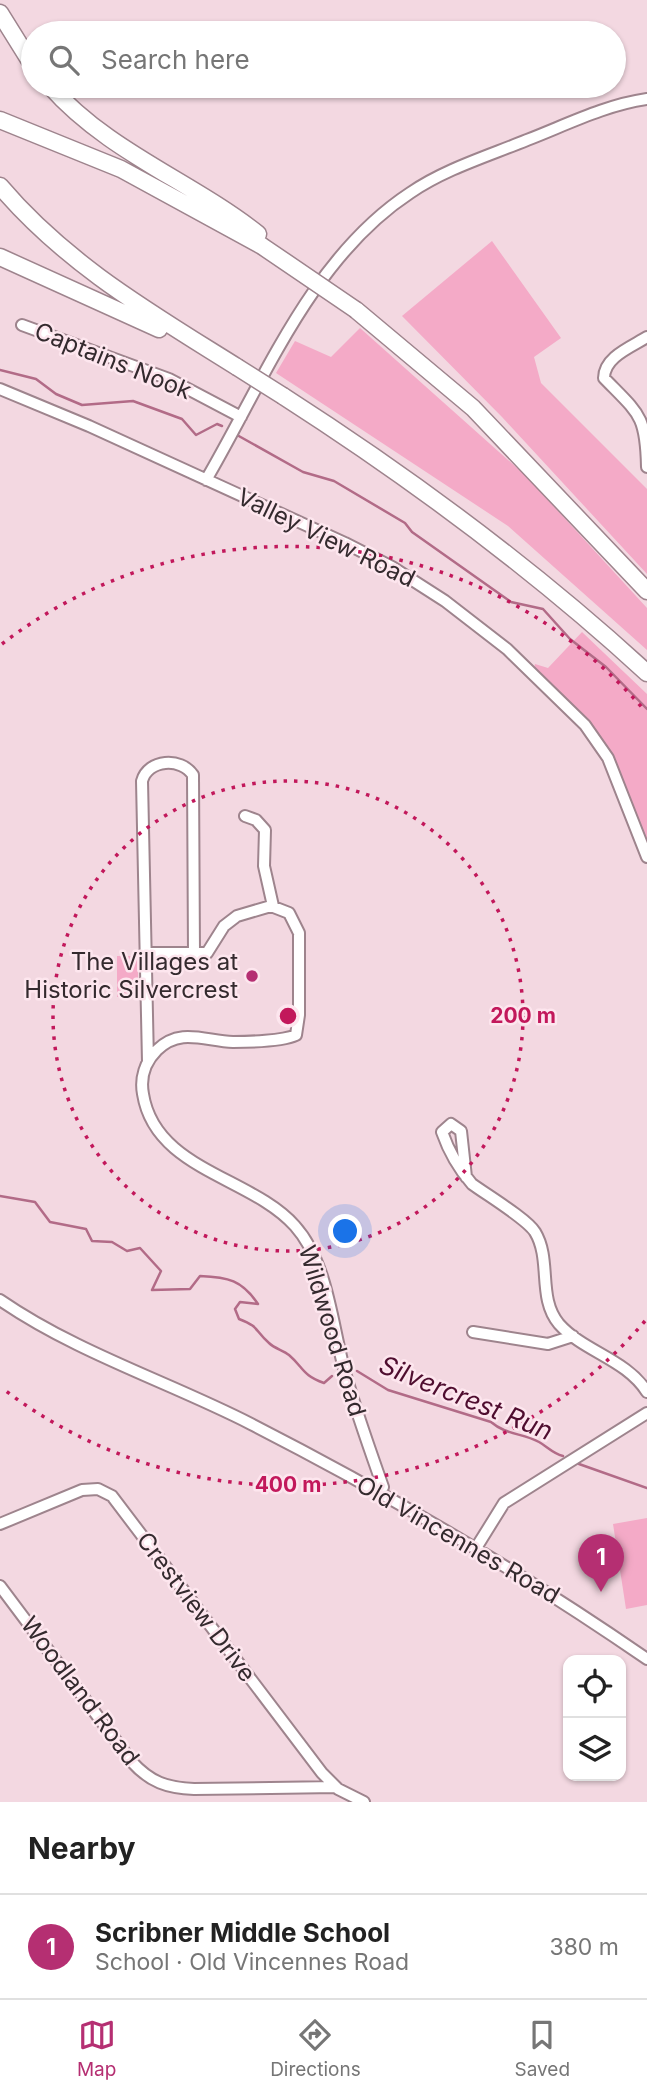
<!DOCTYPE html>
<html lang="en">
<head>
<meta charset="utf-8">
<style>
	:root { --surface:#fff; --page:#f6f6f6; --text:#222; --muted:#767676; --line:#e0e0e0; --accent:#b52f72 }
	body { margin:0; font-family:Inter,sans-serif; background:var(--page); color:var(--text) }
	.controls { position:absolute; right:21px; bottom:21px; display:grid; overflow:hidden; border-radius:14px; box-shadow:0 2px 5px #0004 }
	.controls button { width:63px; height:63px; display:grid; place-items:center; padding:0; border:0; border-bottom:2px solid var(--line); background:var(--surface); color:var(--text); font:35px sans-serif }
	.you { position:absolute; left:346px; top:1232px; width:24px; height:24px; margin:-18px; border:5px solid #fff; border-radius:50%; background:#1a73e8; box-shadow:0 0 0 10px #1a73e833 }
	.badge { display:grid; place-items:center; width:46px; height:46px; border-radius:50%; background:var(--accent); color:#fff; font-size:23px; font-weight:700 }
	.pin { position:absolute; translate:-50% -58px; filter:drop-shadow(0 2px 4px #0008) }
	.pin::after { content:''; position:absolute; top:37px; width:24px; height:21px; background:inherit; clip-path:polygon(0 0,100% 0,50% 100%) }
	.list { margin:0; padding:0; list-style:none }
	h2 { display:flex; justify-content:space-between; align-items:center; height:91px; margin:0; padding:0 28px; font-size:30px }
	h2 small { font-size:23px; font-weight:400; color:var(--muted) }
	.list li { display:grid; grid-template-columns:46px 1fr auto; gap:21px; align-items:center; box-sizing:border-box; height:105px; padding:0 28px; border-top:2px solid var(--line) }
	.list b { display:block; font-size:26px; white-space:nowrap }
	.list p { margin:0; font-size:23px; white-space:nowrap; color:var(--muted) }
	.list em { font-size:23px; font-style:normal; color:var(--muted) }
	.icon { flex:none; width:38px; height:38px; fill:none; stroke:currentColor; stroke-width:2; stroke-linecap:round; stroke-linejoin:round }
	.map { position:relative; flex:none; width:647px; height:1802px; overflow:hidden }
	.search { position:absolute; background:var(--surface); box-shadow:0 2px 5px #0004; left:21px; right:21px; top:21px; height:77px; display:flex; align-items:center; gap:18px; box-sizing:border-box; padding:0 24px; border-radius:38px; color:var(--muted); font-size:26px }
	.sheet { height:196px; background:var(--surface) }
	nav { display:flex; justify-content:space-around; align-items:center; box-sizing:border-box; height:98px; border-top:2px solid var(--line); background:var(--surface); font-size:19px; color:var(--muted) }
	nav a { display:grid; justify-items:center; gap:4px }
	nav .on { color:var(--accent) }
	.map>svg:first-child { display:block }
	.green { fill:#f4aac7 }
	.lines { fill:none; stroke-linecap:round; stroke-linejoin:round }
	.stream { stroke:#b26b87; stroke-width:2.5 }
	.minor-casing { stroke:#9e848d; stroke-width:14 }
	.highway-casing { stroke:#9e848d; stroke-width:19 }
	.minor { stroke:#fff; stroke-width:10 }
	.highway { stroke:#fff; stroke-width:16 }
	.highway-bridge-casing { stroke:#9e848d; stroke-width:19; stroke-linecap:butt }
	.highway-bridge { stroke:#fff; stroke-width:16 }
	.ring { fill:none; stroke:#c2185b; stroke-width:3.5; stroke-dasharray:3.5 7 }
	.poi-dot { fill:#b52f72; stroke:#fde6ee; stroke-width:2.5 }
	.labels { text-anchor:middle; stroke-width:5; stroke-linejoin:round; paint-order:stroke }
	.street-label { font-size:24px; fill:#342a2e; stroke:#fde6ee }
	.poi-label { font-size:24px; fill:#342a2e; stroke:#fde6ee; text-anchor:end }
	.water-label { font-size:26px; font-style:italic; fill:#4f0d2f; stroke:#fde6ee }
	.centre { fill:#c2185b; stroke:#fde6ee; stroke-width:3.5 }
	.ring-label { font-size:21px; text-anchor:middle; font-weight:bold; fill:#c2185b; stroke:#fde6ee; stroke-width:5; stroke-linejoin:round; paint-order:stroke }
</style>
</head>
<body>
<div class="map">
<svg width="647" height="1802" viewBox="0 0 647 1802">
	<rect width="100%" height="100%" fill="#f3d8e1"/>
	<path class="green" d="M492 241 561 338 534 357 541 383 647 489V574L502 417 402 316Z
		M360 328 525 475 647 608V650L508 526 276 373 295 341 331 357Z
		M582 632 647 694V849L623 785 561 694 534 668 535 664 548 668Z
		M117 956H138V996L117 997Z
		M647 1518V1605L626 1609 613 1524Z"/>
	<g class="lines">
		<path class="stream" d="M0 370 36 379 56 394 82 405 133 401 182 419 196 435 217 424 222 426
			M237 435 303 472 334 481 405 523 412 532 511 602 543 609 570 639 606 667 647 709
			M0 1196 35 1202 50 1222 86 1229 92 1241 112 1242 127 1251 140 1248 161 1271 152 1290 190 1289 200 1276C228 1277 242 1280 258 1304L240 1302 235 1309 239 1319C260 1327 254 1330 269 1343 275 1349 283 1350 289 1355 304 1368 302 1375 324 1383L332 1376
			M357 1371 388 1390 491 1422C506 1435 522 1433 539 1442 548 1447 552 1453 563 1456
			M579 1464 647 1488"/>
		<defs>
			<path id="minor" d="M22 325 169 379 241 417
				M647 337C631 347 604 357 604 378 639 414 646 415 647 467
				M0 389 89 426 345 543 392 567 445 601 507 649 585 725 608 758 647 857
				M206 480C264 381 311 258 410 193 445 169 488 156 527 140 566 125 605 105 647 99
				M245 816 256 820 265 830 264 866 273 906
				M147 953H207L224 926 237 916 271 906 289 913 299 933V1015L296 1035C283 1041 248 1042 233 1042 205 1041 180 1027 157 1050 145 1062 140 1078 143 1094 155 1170 252 1177 295 1226 329 1264 332 1328 346 1376 357 1414 370 1450 383 1487L379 1493
				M148 1062 142 781C148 759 181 757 193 775L194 954
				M466 1177 461 1131 451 1124 442 1132C449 1152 458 1168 472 1184 487 1195 527 1219 535 1232 552 1260 537 1298 559 1324 584 1352 626 1359 647 1392
				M0 1300C77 1353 169 1382 251 1424 388 1494 521 1572 647 1659
				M473 1332 548 1344 573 1336
				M0 1524 82 1490 98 1489 112 1496 322 1773 338 1789 364 1802
				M476 1548 504 1503 647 1413
				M0 1586 132 1762C150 1782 167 1788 194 1789L336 1787"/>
			<path id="highway" d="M0 13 33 66
				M50 86C108 152 191 181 258 234
				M0 120 121 169 262 246
				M0 186C66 264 151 313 237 367
				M0 257 159 329
				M356 310 473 408 647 591
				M283 396C412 479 534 569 647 673"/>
		</defs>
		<use href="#minor" class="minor-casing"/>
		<use href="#highway" class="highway-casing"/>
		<use href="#minor" class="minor"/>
		<use href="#highway" class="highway"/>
		<defs>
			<path id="highway-bridge" d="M262 246 356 310
				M237 367 283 396"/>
		</defs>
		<use href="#highway-bridge" class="highway-bridge-casing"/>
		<use href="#highway-bridge" class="highway-bridge"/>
	</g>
	<g class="ring">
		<circle cx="288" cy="1016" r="235"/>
		<path d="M645 1321A469 469 0 0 1 2 1388M2 644A469 469 0 0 1 645 711"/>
	</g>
	<circle class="poi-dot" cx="252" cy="976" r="7"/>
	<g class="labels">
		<g class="street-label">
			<text transform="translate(113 361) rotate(22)" y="8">Captains Nook</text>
			<text transform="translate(326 538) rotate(26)" y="8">Valley View Road</text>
			<text transform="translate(332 1331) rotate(73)" y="8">Wildwood Road</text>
			<text transform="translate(458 1540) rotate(30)" y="8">Old Vincennes Road</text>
			<text transform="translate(196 1607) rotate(53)" y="8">Crestview Drive</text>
			<text transform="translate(80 1691) rotate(53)" y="8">Woodland Road</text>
		</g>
		<g class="poi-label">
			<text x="238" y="970">The Villages at<tspan x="238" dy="28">Historic Silvercrest</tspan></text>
		</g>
		<g class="water-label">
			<text transform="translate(466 1398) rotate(22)" y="9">Silvercrest Run</text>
		</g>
	</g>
	<circle cx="288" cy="1016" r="10" class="centre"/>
	<g class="ring-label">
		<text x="523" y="1023">200 m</text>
		<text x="288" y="1492">400 m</text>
	</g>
</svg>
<div class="controls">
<button><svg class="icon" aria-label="locate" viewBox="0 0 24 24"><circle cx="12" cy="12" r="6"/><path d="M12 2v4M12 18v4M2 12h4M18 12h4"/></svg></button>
<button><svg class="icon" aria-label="layers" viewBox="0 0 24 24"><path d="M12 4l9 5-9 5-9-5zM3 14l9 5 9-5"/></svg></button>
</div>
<div class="you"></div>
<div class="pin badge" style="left:601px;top:1592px">1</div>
<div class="search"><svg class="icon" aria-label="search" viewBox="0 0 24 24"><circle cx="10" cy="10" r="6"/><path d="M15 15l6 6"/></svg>Search here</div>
</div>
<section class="sheet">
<h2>Nearby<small></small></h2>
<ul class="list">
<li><span class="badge">1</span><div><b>Scribner Middle School</b><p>School · Old Vincennes Road</p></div><em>380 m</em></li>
</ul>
</section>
<nav>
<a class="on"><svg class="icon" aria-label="map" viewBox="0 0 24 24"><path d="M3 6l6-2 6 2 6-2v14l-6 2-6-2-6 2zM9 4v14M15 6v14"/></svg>Map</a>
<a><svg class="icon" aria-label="directions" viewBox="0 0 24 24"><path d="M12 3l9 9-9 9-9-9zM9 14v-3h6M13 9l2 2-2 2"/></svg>Directions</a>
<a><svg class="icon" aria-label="saved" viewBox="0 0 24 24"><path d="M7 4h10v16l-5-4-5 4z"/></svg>Saved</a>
</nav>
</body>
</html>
